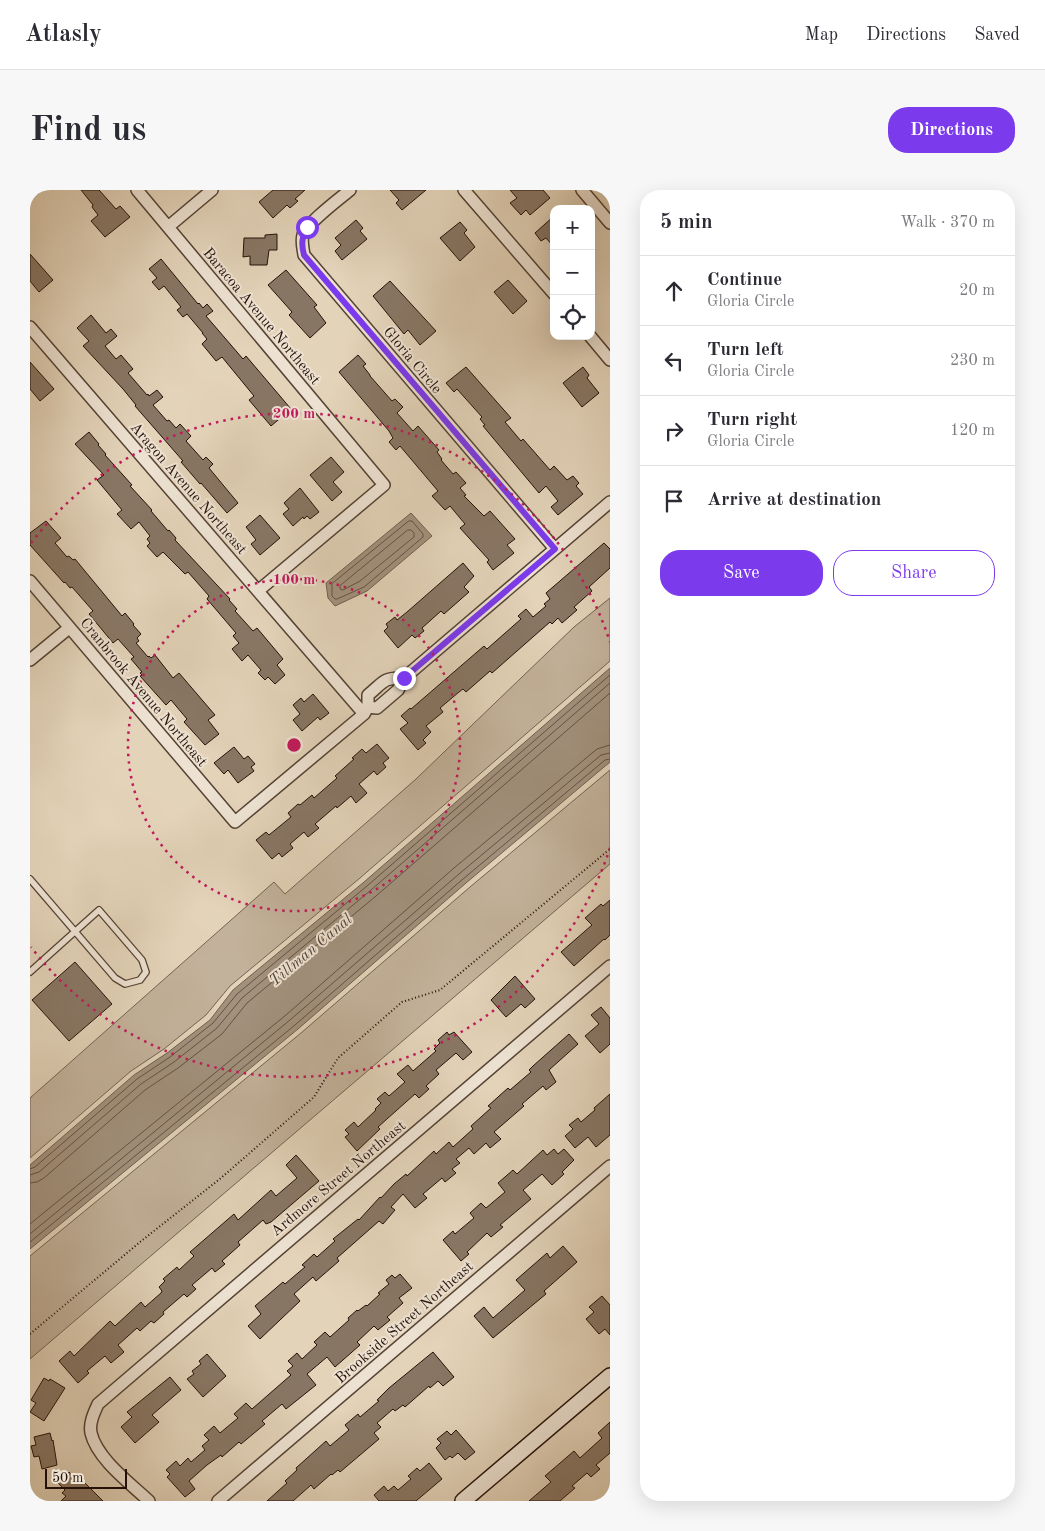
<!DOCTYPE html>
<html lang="en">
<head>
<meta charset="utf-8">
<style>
	:root { --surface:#fff; --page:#f7f7f7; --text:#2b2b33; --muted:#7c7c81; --line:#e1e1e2; --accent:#7c3aed }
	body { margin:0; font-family:"Old Standard TT",serif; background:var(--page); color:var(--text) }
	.controls { position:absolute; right:15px; top:15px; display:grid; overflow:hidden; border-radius:10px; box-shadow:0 5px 20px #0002 }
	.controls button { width:45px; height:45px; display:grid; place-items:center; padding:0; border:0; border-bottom:1px solid var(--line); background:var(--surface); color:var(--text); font:25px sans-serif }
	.scale { position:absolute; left:15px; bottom:12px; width:82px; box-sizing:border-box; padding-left:5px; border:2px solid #251108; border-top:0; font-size:14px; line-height:18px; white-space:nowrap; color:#251108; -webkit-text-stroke:4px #ede2d2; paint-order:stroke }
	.stop { position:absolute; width:15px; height:15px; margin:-11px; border:4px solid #7c3aed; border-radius:50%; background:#fff }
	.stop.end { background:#7c3aed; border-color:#fff; box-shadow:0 1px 5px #0008 }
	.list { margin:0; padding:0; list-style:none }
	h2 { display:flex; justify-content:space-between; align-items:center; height:65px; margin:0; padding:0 20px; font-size:21px }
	h2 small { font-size:16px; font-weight:400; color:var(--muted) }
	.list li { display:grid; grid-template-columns:32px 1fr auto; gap:15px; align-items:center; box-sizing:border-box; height:70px; padding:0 20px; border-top:1px solid var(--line) }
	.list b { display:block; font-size:19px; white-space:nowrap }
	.list p { margin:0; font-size:16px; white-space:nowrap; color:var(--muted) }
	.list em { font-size:16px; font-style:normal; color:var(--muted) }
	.actions { display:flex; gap:10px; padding:15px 20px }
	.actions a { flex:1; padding:11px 0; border:1px solid var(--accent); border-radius:20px; text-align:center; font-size:18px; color:var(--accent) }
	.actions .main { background:var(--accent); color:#fff }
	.icon { flex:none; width:28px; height:28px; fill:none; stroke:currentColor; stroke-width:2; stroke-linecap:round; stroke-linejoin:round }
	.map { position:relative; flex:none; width:580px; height:1311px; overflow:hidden; border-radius:20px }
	header { display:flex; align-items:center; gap:30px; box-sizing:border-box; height:70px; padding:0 25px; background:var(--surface); border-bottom:1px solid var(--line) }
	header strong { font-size:24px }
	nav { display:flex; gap:28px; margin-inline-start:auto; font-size:18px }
	.intro { display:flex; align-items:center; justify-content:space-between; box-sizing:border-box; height:120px; padding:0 30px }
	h1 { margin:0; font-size:35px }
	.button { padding:12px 22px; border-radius:20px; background:var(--accent); color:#fff; font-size:18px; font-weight:700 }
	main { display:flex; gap:30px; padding:0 30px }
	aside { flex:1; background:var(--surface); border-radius:20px; box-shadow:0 5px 20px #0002 }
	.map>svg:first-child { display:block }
	.green { fill:#c3b29b; stroke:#746252 }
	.water { fill:#a2917d; stroke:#705e4e }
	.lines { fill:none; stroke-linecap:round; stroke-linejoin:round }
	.shore { stroke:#645142; stroke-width:1 }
	.building { fill:#887664; stroke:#251108 }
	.lane-casing { stroke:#544234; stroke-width:8 }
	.street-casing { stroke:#544234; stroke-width:14 }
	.secondary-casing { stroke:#251108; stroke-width:18 }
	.path { stroke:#251108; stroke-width:2; stroke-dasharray:1 2.5; stroke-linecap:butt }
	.lane { stroke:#ede2d2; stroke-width:5.5 }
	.street { stroke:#ede2d2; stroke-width:11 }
	.secondary { stroke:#ede2d2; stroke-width:15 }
	.route { stroke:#7c3aed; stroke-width:6 }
	.ring { fill:none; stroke:#c2185b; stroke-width:2.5; stroke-dasharray:2.5 5 }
	.labels { text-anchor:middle; stroke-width:4; stroke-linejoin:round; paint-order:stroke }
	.street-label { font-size:15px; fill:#251108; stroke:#ede2d2 }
	.water-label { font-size:16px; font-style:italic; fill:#574437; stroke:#ede2d2 }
	.centre { fill:#c2185b; stroke:#ede2d2; stroke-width:2.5 }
	.ring-label { font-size:15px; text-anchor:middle; font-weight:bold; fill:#c2185b; stroke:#ede2d2; stroke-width:4; stroke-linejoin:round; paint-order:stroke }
</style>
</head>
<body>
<header>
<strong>Atlasly</strong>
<nav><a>Map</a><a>Directions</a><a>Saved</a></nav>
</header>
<div class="intro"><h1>Find us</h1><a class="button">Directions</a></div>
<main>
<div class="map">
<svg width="580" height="1311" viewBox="0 0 580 1311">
	<rect width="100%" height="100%" fill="#e3d3b9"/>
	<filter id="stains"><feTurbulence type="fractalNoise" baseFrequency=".004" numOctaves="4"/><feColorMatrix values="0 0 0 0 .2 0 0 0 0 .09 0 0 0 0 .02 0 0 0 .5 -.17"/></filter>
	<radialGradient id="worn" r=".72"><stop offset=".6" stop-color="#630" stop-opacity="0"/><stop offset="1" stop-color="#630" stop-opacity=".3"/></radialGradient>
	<path class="green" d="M580 408V471L330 688 200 796 176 825 134 859 101 881 0 968V908L244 692 255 704 386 589 544 437Z
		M580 580V674L0 1169V1066L271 843 440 697Z"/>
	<path class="water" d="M381 323 402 346 337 401 305 416 298 408 296 393Z
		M580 478V572L436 693 268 839 0 1059V975L104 885 137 863 180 830 203 800 334 692Z"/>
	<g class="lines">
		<path class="shore" d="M379 331H382L393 344V347L334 397 307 409H305L302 406V394Z
			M378 340H381L384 343V347L330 391 313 400 310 399V396Z
			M0 979 5 977 107 889 140 867 183 833 207 804 337 696 580 485
			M0 985 9 982 111 894 144 872 187 838 212 808 341 700 580 493
			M0 993 7 992 14 988 115 900 148 878 192 844 217 813 346 706 580 503
			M0 1034 256 825 424 678 567 559 580 555
			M0 1044 260 830 429 684 571 565 580 563
			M0 1052 265 835 433 689 575 570 580 569"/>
	</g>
	<path class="building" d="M51 0H69L86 19 90 16 100 27 75 47 61 31 68 25 62 17 63 15Z
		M243 0H275L265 9 268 11 260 18 257 15 243 28 229 12Z
		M360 0H396L372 20 366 13 369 10Z
		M480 0H513L520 8 500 25 496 20 491 25 480 13 487 8Z
		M524 26V57L516 48 511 51 505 43Z
		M326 30 333 38 330 41 337 49 312 70 305 61 311 55 305 48Z
		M430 32 437 40 434 43 445 57 430 71 410 48Z
		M247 44V60H239L237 75H220V66L213 67 214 48H235V45Z
		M0 64 23 90 9 102 0 91Z
		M131 69 168 114 169 113 173 118 177 114 183 121 176 126 213 169 216 166 261 219 241 236 219 210 224 206 192 167 186 171 172 154 177 149 172 143H173L157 124 153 127 147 120 151 117 134 96 129 100 122 92 127 88 119 79Z
		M256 80 287 115 284 117 296 133 280 148 259 125 262 122 238 95Z
		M478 90 497 111 483 124 464 102Z
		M360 91 406 141 390 155 378 140 374 144 343 106Z
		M61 125 76 143 81 139 87 146 75 156 86 169 91 165 103 179 98 183 117 205 118 204 119 206 127 200 133 207 123 215 137 231 139 230 146 238 150 234 161 246 156 251 173 270 176 267 183 274 179 278 208 313 197 323 171 293 170 294 151 272 153 271 105 216 106 215 93 199 53 156 59 151 47 138Z
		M328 165 336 174 333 176 340 185V186L362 211 365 209 373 217 367 223 383 241 388 236 409 260 407 262 412 269 411 270 423 284 426 282 436 293 430 298 436 305 434 306 454 326 460 321 485 349 477 355 484 363 463 380 457 372 459 370 430 338 435 334 420 316 415 320 402 306 408 301 370 256 366 260 359 252 363 248 359 241 309 182Z
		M0 172 24 199 10 211 0 199Z
		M436 177 481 228 475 232 491 251 493 249 520 280 524 276 537 290 543 286 549 293 546 296 553 304 528 325 521 317 528 311 516 296 509 303 453 236 455 235 450 229 452 227 427 199 424 202 416 193Z
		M553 177 559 185 557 188 569 203 552 217 533 193Z
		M59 242 69 254 68 255 76 264 75 265 102 295 100 296 122 320 121 321 138 341 139 340 146 348 145 350 200 409 199 410 207 419 205 421 223 441 227 438 253 469 247 475 255 485 245 494 238 487 235 490 228 483 231 480 218 465 212 471 202 459 209 453 203 446 206 443 177 409 179 406 158 382 155 384 133 362 127 367 117 356 120 353 117 349 120 346 109 332 101 339 87 324 92 320 67 290 74 285 45 254Z
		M301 267 314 282 303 292 312 302 302 311 280 285Z
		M270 298 289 322 280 329 277 326 274 329 273 327 263 336 253 324 259 319 254 313Z
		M230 325 250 348 230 365 221 354 226 350 216 337Z
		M16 331 31 348 25 353 37 367 39 366 43 370 45 369 92 426 95 423 104 434 103 435 111 444 107 448 109 451 106 453 118 467 119 466 121 468 125 465 143 488 149 483 185 525 178 530 189 544 175 555 154 532 157 529 141 510 136 515 110 486 112 485 110 483 112 482 101 469 104 467 88 449 83 453 59 424 63 421 42 397 40 398 35 392 34 393 0 355V343Z
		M574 353 580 359V378L559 397 562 401 544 417 547 420 532 433 528 428 522 434 520 432 462 483 460 481 436 502 433 499 429 502 410 518 413 522 396 536 401 542 393 550 396 553 388 560 370 539 378 533 371 526 380 518 381 519 454 456 457 459 491 429 488 426 496 419 503 427 516 416 514 414 520 409 516 403Z
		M433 373 444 386 434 397 439 402 414 424 411 421 392 438 394 441 385 448 382 445 368 458 354 441 358 437 356 434 365 427 367 430 377 422Z
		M283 504 299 523 290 530 288 527 272 541 263 530 270 524 263 515 271 508 274 512Z
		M347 554 359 568 353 573 356 577 347 585 344 581 329 594 337 603 326 613 321 606 307 618 306 616 285 634 289 638 278 647 274 642 260 654 263 658 252 667 249 663 242 669 226 650 236 642 239 645 261 627 258 623 268 614 270 615 282 605 284 608 307 588 305 586 324 569 322 568 332 559 336 563Z
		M204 557 214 569 218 566 225 574 221 577 224 581 208 593 198 580 194 584 184 573Z
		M580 710V745L575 750 574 749 544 776 531 762 562 735 555 728 571 714 573 716Z
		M45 772 82 814 39 851 2 810Z
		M485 786 505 809 495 818 491 814 476 827 461 810Z
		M571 817 580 828V854L570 863 555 846 569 834 561 825Z
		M417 842 419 845 424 842 442 862 433 870 426 863 406 880 409 884 396 896 399 899 389 908 385 904 348 937 350 939 327 961 315 947 319 944 315 940 324 932 328 937 346 920 345 919 351 913 347 909 355 902 359 906 375 892 367 884 378 875 383 881 406 861 404 859 410 853 408 850Z
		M539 844 548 854 519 880 526 892 516 900 513 896 492 914 494 916 464 942 471 949 460 958 456 953 444 964 439 958 426 969 430 973 422 979 426 983 415 992 412 988 393 1004 397 1008 385 1018 373 1004 361 1017 365 1020 353 1034 349 1031 307 1068 309 1071 286 1091 283 1087 264 1104 270 1111 230 1149 218 1136 231 1124 225 1116 253 1092 255 1094 275 1077 272 1075 284 1064 287 1067 305 1051 303 1049 328 1029 329 1030 350 1007 351 1008 364 994 376 984 377 986 404 961 406 964 419 952 423 957 443 939 441 936 461 918 458 916 478 898 480 900 501 882 499 880 503 876Z
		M580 904V945L566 957 558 947 545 958 535 946 543 939 539 935 548 928 551 932 565 920 564 918Z
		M524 959 528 964 534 959 544 970 532 982 534 984 522 995 512 984 493 1000 501 1009 470 1035 473 1037 461 1047 457 1043 437 1062 439 1064 431 1071 413 1050 423 1041 425 1044 444 1028 440 1023 451 1013 456 1018 475 1002 468 993 483 980 487 984 513 960 517 965Z
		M266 965 289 991 241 1032 236 1034 233 1030 208 1052 210 1055 192 1071 195 1074 185 1082 182 1078 162 1095 166 1099 157 1107 154 1104 133 1122 134 1124 124 1133 121 1131 110 1141 107 1138 88 1155 94 1162 81 1173 75 1166 57 1181 59 1183 48 1193 29 1171 40 1161 44 1166 80 1131 85 1136 111 1112 115 1117 131 1103 132 1101 129 1097 135 1091 133 1089 147 1077 149 1080 164 1066 160 1062 204 1024 208 1030 241 1000 246 1006 267 988 256 975Z
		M533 1056 547 1072 514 1101 516 1104 463 1148 444 1126 454 1117 463 1128 495 1100 486 1090 517 1063 520 1068Z
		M370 1084 382 1098 369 1108 373 1113 357 1127 360 1130 348 1140 344 1136 327 1152 330 1155 305 1177 297 1167 277 1184 286 1195 256 1219 252 1214 232 1231 235 1234 211 1254 209 1252 192 1267 191 1265 177 1275 159 1291 165 1299 155 1307 137 1287 140 1284 136 1280 146 1271 150 1276 158 1268 161 1272 175 1260 172 1256 179 1250 174 1245 184 1236 190 1243 208 1228 204 1224 216 1213 222 1219 261 1185 257 1181 263 1176 258 1171 267 1163 272 1169 287 1155 284 1152 295 1142 300 1147 319 1130 318 1128 327 1120 328 1121 336 1115 337 1116 350 1104 348 1103 359 1094 356 1090 362 1085 365 1088Z
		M572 1106 580 1115V1145L575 1139 569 1144 556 1129 564 1122 559 1117Z
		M403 1162 424 1187 413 1196 408 1191 400 1198 399 1196 375 1217 373 1215 365 1221 363 1219 347 1233 351 1237 344 1243 349 1249 310 1282 308 1280 302 1285 301 1284 284 1299 281 1295 263 1311H237L257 1293 255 1291 267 1280 266 1278 296 1251 300 1256 319 1240 315 1235 328 1224 330 1227 349 1211 347 1210 359 1198Z
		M177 1164 196 1186 173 1207 157 1189 164 1184 162 1181 171 1174 169 1171Z
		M140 1187 151 1200 122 1225 129 1232 105 1253 91 1237 102 1227 97 1222Z
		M14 1188 19 1191 20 1189 35 1198 14 1231 0 1222 6 1213 1 1210Z
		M580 1232V1263L566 1275 570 1279 561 1287 557 1283 542 1296 545 1298 530 1311H499L521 1292 515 1286 544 1261 550 1268 572 1248 568 1243Z
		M426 1240 445 1262 435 1270 428 1263 422 1268 420 1266 415 1270 406 1258 411 1253 407 1249 417 1241 421 1245Z
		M20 1243 22 1251 23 1250 27 1275 12 1279 9 1266 4 1267 1 1256 6 1255 4 1247Z
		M399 1273 412 1289 386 1311H349L344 1305 354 1296 358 1301 364 1296 368 1300 381 1289 378 1286 387 1278 390 1281Z
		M39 1282 50 1293 54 1292 73 1311H31L36 1306 32 1303 35 1300 28 1293Z"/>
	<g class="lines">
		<defs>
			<path id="lane" d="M0 689 85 788 95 794 110 790 116 782 112 770 69 720 0 782"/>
			<path id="street" d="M107 0 354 295 228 401
				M320 0C309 9 277 33 273 45 271 51 273 58 274 65L525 359
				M434 0 524 104
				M552 0 580 33
				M138 37 182 0
				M0 137 334 524
				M560 146 580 170
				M0 391 205 632 334 524 338 517V505C353 493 353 487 374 488
				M0 470 39 438
				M338 517 347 518 368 500 374 488 580 312
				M119 1311C101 1294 67 1269 61 1243 59 1233 64 1223 68 1214L580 776
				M188 1311 580 976"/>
			<path id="secondary" d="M433 1311 580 1186"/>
		</defs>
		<use href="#lane" class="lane-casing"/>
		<use href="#street" class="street-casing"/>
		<use href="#secondary" class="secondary-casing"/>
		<path class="path" d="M0 1144 110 1052 191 988 284 907 308 868 372 812 410 800 580 659"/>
		<use href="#lane" class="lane"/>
		<use href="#street" class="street"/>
		<use href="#secondary" class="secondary"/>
	</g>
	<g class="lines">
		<path class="route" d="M277 37C272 47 271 54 274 65L525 359 374 488"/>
	</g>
	<g class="ring">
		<circle cx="264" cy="555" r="166"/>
		<path d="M580 658A332 332 0 0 1 1 757M1 353A332 332 0 0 1 580 452"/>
	</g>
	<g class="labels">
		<g class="street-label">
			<text transform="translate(232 126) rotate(50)" y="5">Baracoa Avenue Northeast</text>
			<text transform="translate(383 170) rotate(50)" y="5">Gloria Circle</text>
			<text transform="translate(159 298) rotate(49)" y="5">Aragon Avenue Northeast</text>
			<text transform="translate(114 502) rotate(50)" y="5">Cranbrook Avenue Northeast</text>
			<text transform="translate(308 988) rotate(-40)" y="5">Ardmore Street Northeast</text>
			<text transform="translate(374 1132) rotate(-41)" y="5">Brookside Street Northeast</text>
		</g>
		<g class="water-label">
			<text transform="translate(280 759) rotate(-40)" y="6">Tillman Canal</text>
		</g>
	</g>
	<circle cx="264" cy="555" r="8" class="centre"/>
	<g class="ring-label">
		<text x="264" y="228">200 m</text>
		<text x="264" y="394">100 m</text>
	</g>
	<rect width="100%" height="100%" filter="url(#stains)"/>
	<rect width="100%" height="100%" fill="url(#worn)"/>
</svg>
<div class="controls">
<button>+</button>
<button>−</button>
<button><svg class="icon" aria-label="locate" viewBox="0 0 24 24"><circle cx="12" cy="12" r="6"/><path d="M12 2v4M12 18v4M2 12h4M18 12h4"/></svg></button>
</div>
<div class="scale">50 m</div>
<div class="stop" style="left:277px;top:37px"></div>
<div class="stop end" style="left:374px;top:488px"></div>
</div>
<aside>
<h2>5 min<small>Walk · 370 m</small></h2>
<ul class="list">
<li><svg class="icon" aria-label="ahead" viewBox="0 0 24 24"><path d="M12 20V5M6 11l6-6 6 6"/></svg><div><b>Continue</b><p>Gloria Circle</p></div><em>20 m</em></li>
<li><svg class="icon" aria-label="left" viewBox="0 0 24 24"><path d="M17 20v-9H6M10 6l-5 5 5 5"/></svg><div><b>Turn left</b><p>Gloria Circle</p></div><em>230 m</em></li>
<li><svg class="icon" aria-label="right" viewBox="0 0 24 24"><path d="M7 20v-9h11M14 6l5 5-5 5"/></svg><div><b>Turn right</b><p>Gloria Circle</p></div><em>120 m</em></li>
<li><svg class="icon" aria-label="arrive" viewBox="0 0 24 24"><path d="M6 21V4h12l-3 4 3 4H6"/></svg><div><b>Arrive at destination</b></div></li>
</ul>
<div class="actions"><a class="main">Save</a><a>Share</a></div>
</aside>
</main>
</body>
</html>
